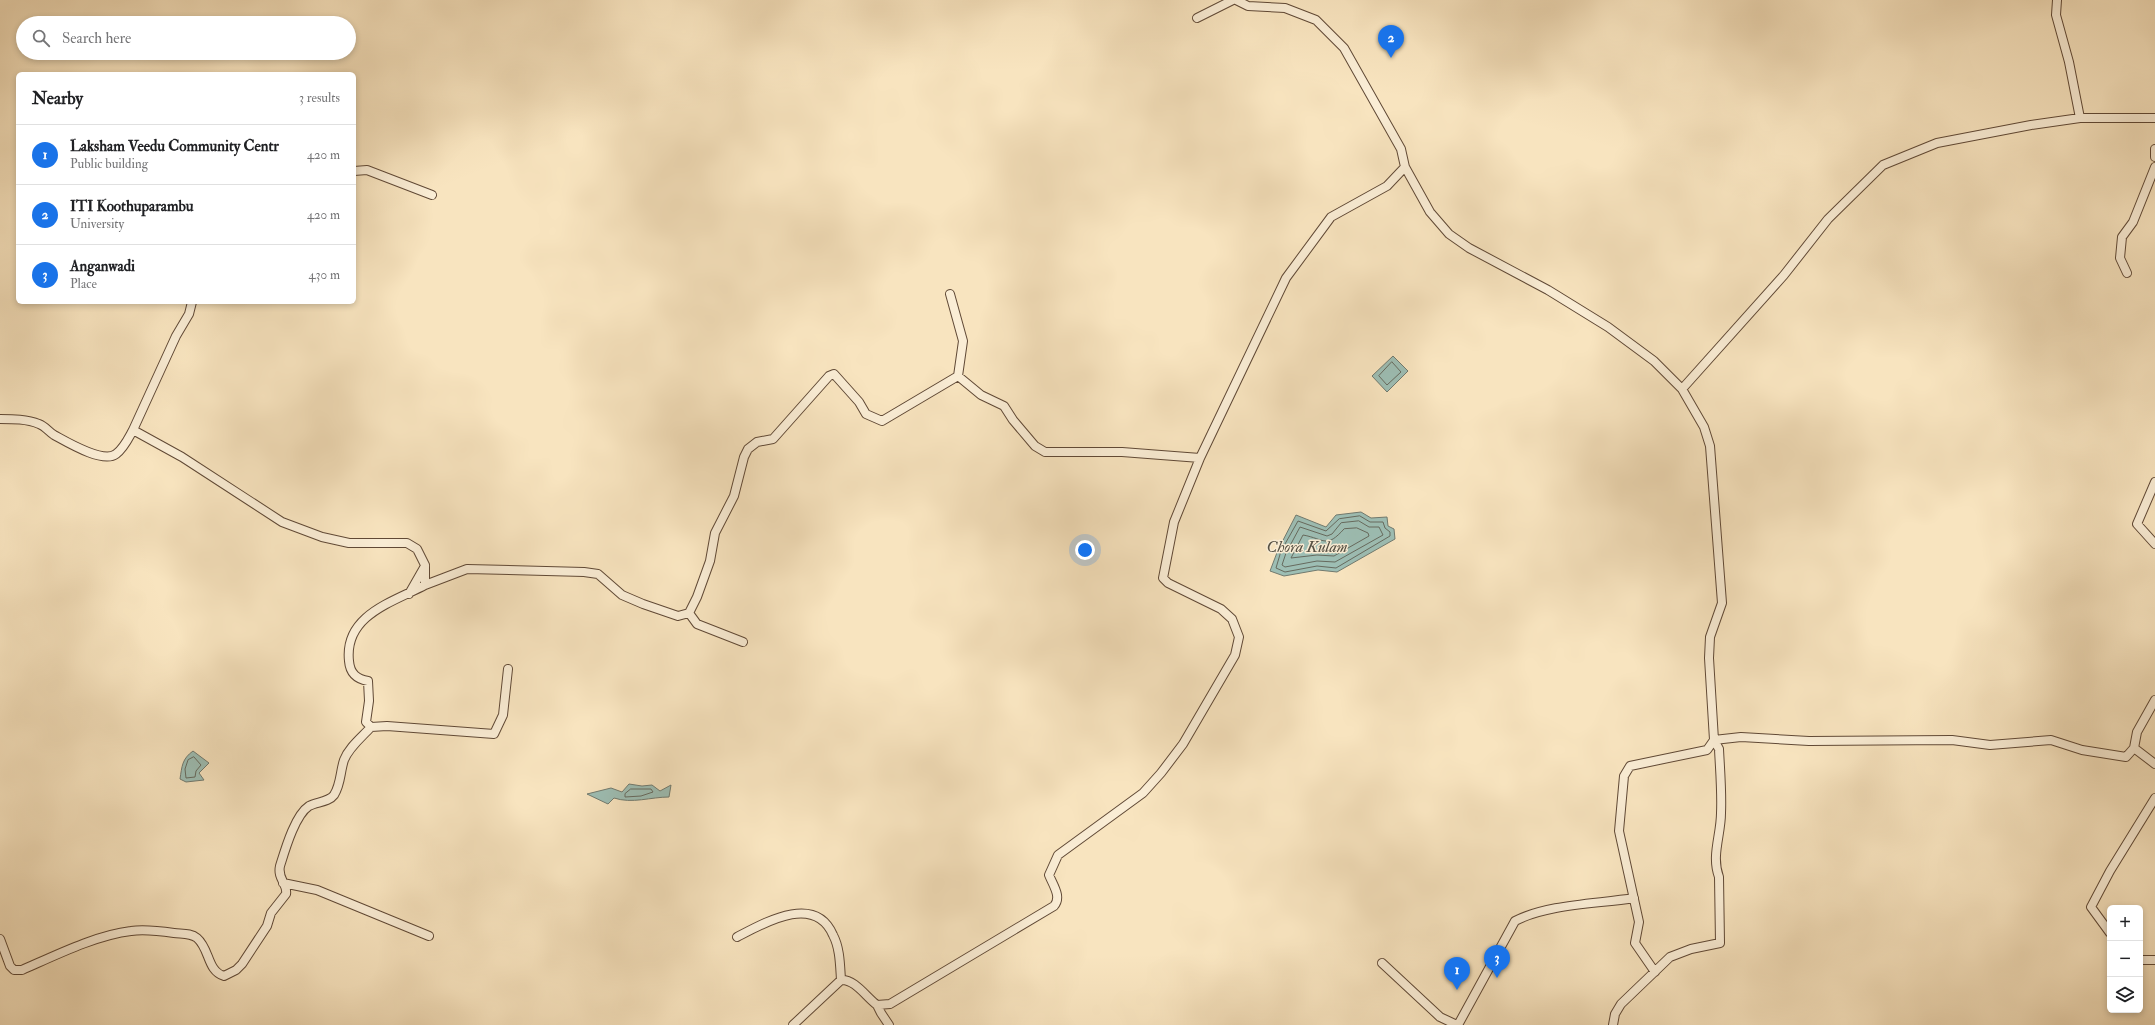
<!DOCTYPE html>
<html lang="en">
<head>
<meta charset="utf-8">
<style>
	:root { --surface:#fff; --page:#f6f6f6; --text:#202124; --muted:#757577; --line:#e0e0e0; --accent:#1a73e8 }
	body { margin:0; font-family:"IM FELL Double Pica",serif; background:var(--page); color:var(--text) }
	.controls { position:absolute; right:12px; bottom:12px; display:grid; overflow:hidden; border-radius:6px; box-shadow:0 2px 6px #0003 }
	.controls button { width:36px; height:36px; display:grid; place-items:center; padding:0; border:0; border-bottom:1px solid var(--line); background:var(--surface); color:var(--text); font:20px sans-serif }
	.you { position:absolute; left:1085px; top:550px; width:14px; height:14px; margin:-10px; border:3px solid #fff; border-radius:50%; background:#1a73e8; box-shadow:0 0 0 6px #1a73e833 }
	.badge { display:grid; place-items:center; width:26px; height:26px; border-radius:50%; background:var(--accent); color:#fff; font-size:13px; font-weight:700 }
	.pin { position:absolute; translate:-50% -33px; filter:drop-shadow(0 1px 2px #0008) }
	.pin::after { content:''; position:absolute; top:21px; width:14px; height:12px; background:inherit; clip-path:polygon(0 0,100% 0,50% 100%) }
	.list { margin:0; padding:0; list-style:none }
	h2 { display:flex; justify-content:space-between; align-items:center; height:52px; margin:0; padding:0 16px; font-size:17px }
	h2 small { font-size:13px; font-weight:400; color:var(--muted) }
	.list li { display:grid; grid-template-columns:26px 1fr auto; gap:12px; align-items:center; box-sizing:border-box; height:60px; padding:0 16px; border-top:1px solid var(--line) }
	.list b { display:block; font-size:15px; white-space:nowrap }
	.list p { margin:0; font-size:13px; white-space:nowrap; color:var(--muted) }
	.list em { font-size:13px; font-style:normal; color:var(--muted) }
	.icon { flex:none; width:22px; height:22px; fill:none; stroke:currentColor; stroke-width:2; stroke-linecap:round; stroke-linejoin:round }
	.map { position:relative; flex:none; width:2155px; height:1025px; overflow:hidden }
	.search { position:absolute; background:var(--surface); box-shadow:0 2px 6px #0003; left:16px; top:16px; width:340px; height:44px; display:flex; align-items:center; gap:10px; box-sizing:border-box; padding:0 14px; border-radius:22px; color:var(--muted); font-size:15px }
	.panel { position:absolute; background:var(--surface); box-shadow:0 2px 6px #0003; left:16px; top:72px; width:340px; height:232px; border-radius:6px }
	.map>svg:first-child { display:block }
	.water { fill:#9dbeb4; stroke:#717a6f }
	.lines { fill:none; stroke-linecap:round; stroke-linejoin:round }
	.shore { stroke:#666a5e; stroke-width:1 }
	.street-casing { stroke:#604936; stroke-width:10 }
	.street { stroke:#faedd5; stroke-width:8 }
	.labels { text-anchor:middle; stroke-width:3; stroke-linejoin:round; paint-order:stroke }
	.water-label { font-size:16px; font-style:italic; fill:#555044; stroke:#faedd5 }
</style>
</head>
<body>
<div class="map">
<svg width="2155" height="1025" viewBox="0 0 2155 1025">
	<rect width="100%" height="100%" fill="#f8e4bf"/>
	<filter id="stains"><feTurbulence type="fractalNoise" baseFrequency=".005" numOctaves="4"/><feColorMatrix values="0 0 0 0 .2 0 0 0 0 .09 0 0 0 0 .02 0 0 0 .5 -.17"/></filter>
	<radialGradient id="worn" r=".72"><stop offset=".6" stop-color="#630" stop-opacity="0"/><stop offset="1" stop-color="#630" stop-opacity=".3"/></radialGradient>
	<path class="water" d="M1393 356 1408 371 1387 392 1372 376Z
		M1361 512 1371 518 1387 517 1388 526 1394 529 1395 539 1337 572 1318 570 1284 576 1270 571 1278 550 1296 515 1326 527 1336 515Z
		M193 751 209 763 199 773 204 780 186 782 180 779C182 766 182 759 193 751Z
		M629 784 642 786 652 785 660 791 671 785 669 797C651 797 632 804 614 798L608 804 587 794 611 788 622 792Z"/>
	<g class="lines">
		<path class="shore" d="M1392 362 1401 372 1387 385 1379 376Z
			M1360 516 1370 522H1383L1385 528 1390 532V536L1336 568 1317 566 1285 572 1276 568 1281 551 1298 521 1326 531 1339 519Z
			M1359 521 1369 527H1379L1383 535 1335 562 1317 561 1285 567 1282 565 1286 553 1300 527 1327 536 1332 534 1341 523Z
			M1357 528 1368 533 1369 536 1334 556 1317 555 1291 558 1303 535C1325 539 1326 549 1344 529Z
			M194 757 201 765 196 771 195 777 186 778 185 769 188 760Z
			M631 789H651L653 792 641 796 625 797V794Z"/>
		<defs>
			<path id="street" d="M2057 0 2056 15 2069 62 2080 118
				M1197 18 1233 0
				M2155 149V157
				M1405 167 1430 212 1449 234 1469 248 1548 290 1608 327 1654 361 1682 389 1704 427 1710 446 1722 603 1710 637 1709 658 1714 740 1719 749C1720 770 1722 792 1721 813 1721 835 1711 856 1719 877L1720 943 1691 949 1670 957 1621 1004 1615 1014 1613 1025
				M354 171 367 170 432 195
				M2127 273 2120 258 2122 237 2133 222 2155 167
				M950 294 963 341 958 376
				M1682 389 1784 275 1828 219 1883 165 1937 143 2031 125 2080 118H2155
				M0 419C13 419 27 419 39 424 45 426 49 432 54 435 67 442 103 464 116 454 124 448 128 439 133 430L182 457 282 522 322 537 349 543H407L417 549 425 565V585L467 569 584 572 598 574 622 595 643 604 678 616 689 613 697 597 710 561 715 533 734 496 744 457 748 449 757 442 773 439 829 376 834 374 859 402 866 414 882 421 958 376 981 395 1004 406 1013 420 1035 446 1045 452H1122L1200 458
				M133 430 176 336 189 314 192 302
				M2155 482 2137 524 2155 544
				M409 594 425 566
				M689 613 697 624 743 642
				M371 727 387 726 494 734 503 715 508 669
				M2134 748 2137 732 2155 700
				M283 883 317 890 429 936
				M2110 933 2091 907 2110 871 2155 798
				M737 937C764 923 815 893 833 935 840 948 840 965 841 980
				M0 939 10 966 14 970H22C54 956 96 935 131 931 145 929 160 931 174 933 182 934 191 933 197 938 210 949 207 971 224 976L236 970 242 964 267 926 271 913 286 894C288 884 277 879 280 866 285 850 295 815 309 806 316 802 329 802 334 795 341 784 340 772 344 760 349 747 362 737 371 727L366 722 369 701 368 681C357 679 350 674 349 661 344 615 393 602 425 585
				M2140 960H2155
				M1382 963 1440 1017 1457 1025
				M1655 972 1635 943 1639 922 1619 831 1624 776 1630 766 1707 750 1714 740 1741 737 1809 741 1952 740 1990 745 2051 740 2082 750 2126 757 2134 748 2155 764
				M877 1005 881 1013 889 1025
				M793 1025 841 980C855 979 866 997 877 1005L890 1004 1054 906C1062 897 1053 885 1049 875L1058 855 1143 793 1161 773 1183 744 1235 655 1239 637 1232 619 1221 609 1168 583 1163 578 1174 522 1200 458 1286 278 1331 217 1387 186 1405 167 1401 149 1344 48 1316 20 1285 8 1248 6 1236 0
				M1458 1025 1515 921C1548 904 1597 904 1634 898"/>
		</defs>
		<use href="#street" class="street-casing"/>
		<use href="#street" class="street"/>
	</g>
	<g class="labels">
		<g class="water-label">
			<text x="1307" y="552">Chora Kulam</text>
		</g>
	</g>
	<rect width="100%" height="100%" filter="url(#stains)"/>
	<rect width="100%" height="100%" fill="url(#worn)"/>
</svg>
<div class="controls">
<button>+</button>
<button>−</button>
<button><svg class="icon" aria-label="layers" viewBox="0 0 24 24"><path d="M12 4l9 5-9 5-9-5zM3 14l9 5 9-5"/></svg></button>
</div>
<div class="you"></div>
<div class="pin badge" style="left:1457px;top:990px">1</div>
<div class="pin badge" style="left:1391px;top:58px">2</div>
<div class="pin badge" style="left:1497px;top:978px">3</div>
<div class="search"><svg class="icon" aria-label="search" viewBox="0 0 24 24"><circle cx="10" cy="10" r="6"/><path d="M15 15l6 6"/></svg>Search here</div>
<section class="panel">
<h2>Nearby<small>3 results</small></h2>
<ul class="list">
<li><span class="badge">1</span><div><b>Laksham Veedu Community Centr</b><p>Public building</p></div><em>420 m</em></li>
<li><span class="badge">2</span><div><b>ITI Koothuparambu</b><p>University</p></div><em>420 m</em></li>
<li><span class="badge">3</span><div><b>Anganwadi</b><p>Place</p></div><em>430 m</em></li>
</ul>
</section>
</div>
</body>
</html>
